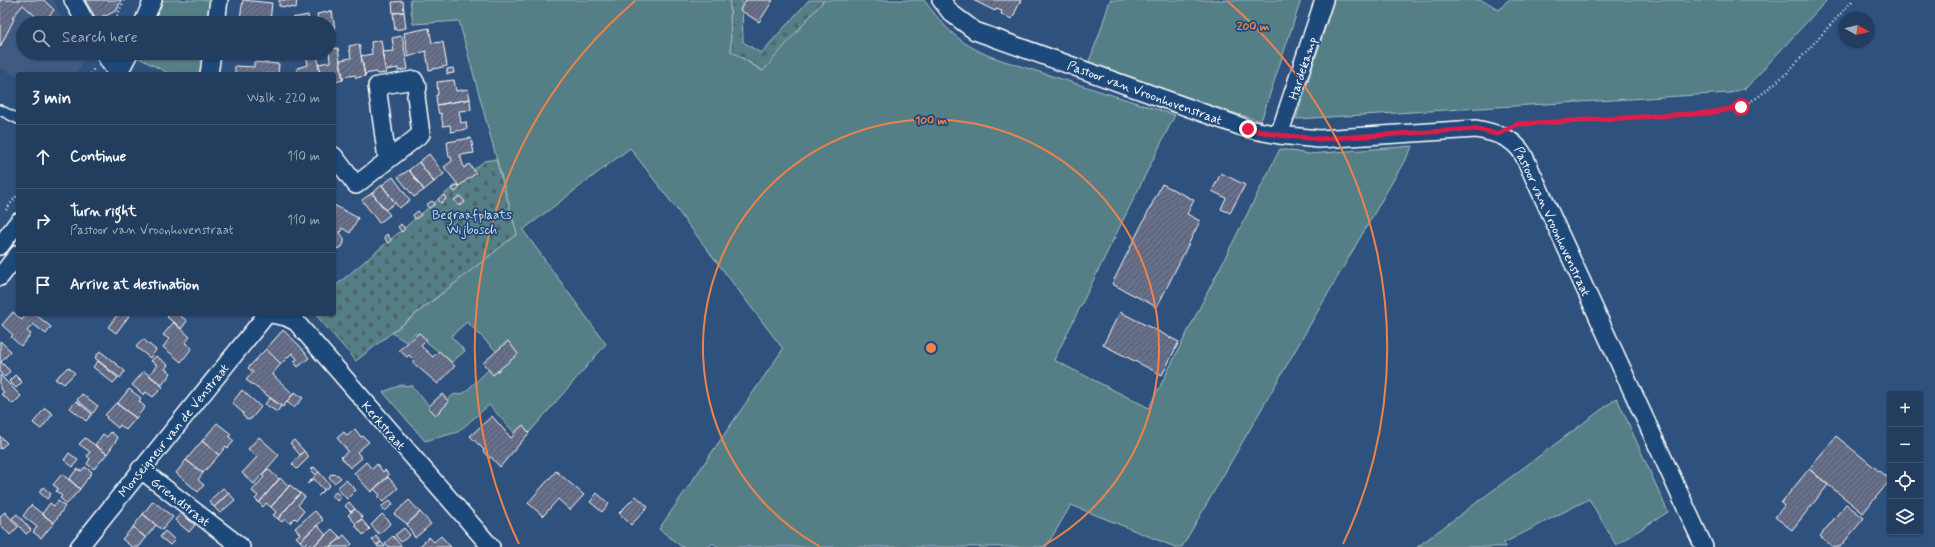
<!DOCTYPE html>
<html lang="en">
<head>
<meta charset="utf-8">
<style>
	:root { --surface:#223d5e; --page:#2a4464; --text:#f1f3f6; --muted:#a2aebc; --line:#3f5673 }
	body { margin:0; font-family:Mynerve,sans-serif; background:var(--page); color:var(--text) }
	.controls { position:absolute; right:12px; bottom:12px; display:grid; overflow:hidden; border-radius:4px; box-shadow:0 1px 3px #0004 }
	.controls button { width:36px; height:36px; display:grid; place-items:center; padding:0; border:0; border-bottom:1px solid var(--line); background:var(--surface); color:var(--text); font:20px sans-serif }
	.compass { position:absolute; left:1839px; top:12px; width:36px; height:36px; border-radius:50%; background:var(--surface); box-shadow:0 1px 3px #0004; rotate:98deg }
	.stop { position:absolute; width:12px; height:12px; margin:-9px; border:3px solid #e11d48; border-radius:50%; background:#fff }
	.stop.end { background:#e11d48; border-color:#fff; box-shadow:0 1px 4px #0008 }
	.list { margin:0; padding:0; list-style:none }
	h2 { display:flex; justify-content:space-between; align-items:center; height:52px; margin:0; padding:0 16px; font-size:17px }
	h2 small { font-size:13px; font-weight:400; color:var(--muted) }
	.list li { display:grid; grid-template-columns:26px 1fr auto; gap:12px; align-items:center; box-sizing:border-box; height:64px; padding:0 16px; border-top:1px solid var(--line) }
	.list b { display:block; font-size:15px; white-space:nowrap }
	.list p { margin:0; font-size:13px; white-space:nowrap; color:var(--muted) }
	.list em { font-size:13px; font-style:normal; color:var(--muted) }
	.icon { flex:none; width:22px; height:22px; fill:none; stroke:currentColor; stroke-width:2; stroke-linecap:round; stroke-linejoin:round }
	.map { position:relative; flex:none; width:1935px; height:547px; overflow:hidden }
	.search { position:absolute; background:var(--surface); box-shadow:0 1px 3px #0004; left:16px; top:16px; width:320px; height:44px; display:flex; align-items:center; gap:10px; box-sizing:border-box; padding:0 14px; border-radius:22px; color:var(--muted); font-size:15px }
	.panel { position:absolute; background:var(--surface); box-shadow:0 1px 3px #0004; left:16px; top:72px; width:320px; height:244px; border-radius:4px }
	.map>svg:first-child { display:block }
	.built { fill:#3f5a82 }
	.green { fill:#557f86; stroke:#aabfc2 }
	.forest { fill:url(#forest-firs); stroke:#aabfc2 }
	.cemetery { fill:url(#cemetery-stones); stroke:#aabfc2 }
	.building { fill:url(#building-hatch); stroke:#fff }
	.lines { fill:none; stroke-linecap:round; stroke-linejoin:round }
	.service-casing { stroke:#fff; stroke-width:12 }
	.minor-casing { stroke:#fff; stroke-width:20 }
	.path { stroke:#fff; stroke-width:2.5; stroke-dasharray:1 3; stroke-linecap:butt }
	.service { stroke:#1f4a7a; stroke-width:9 }
	.minor { stroke:#1f4a7a; stroke-width:17 }
	.route { stroke:#e11d48; stroke-width:5 }
	.ring { fill:none; stroke:#ee8249; stroke-width:2 }
	.labels { text-anchor:middle; stroke-width:3.5; stroke-linejoin:round; paint-order:stroke }
	.street-label { font-size:13px; fill:#fff; stroke:#1f4a7a }
	.park-label { font-size:13px; fill:#d4dfe1; stroke:#1f4a7a }
	.centre { fill:#ee8249; stroke:#1f4a7a; stroke-width:2 }
	.ring-label { font-size:12px; text-anchor:middle; font-weight:bold; fill:#ee8249; stroke:#1f4a7a; stroke-width:3.5; stroke-linejoin:round; paint-order:stroke }
</style>
</head>
<body>
<div class="map">
<svg width="1935" height="547" viewBox="0 0 1935 547">
	<defs>
		<pattern id="forest-firs" width="22" height="20" patternUnits="userSpaceOnUse"><rect width="22" height="20" fill="#557f86"/><path d="M5 1l3.5 6h-7zM16 11l3.5 6h-7z" fill="#506669"/></pattern>
		<pattern id="cemetery-stones" width="16" height="16" patternUnits="userSpaceOnUse"><rect width="16" height="16" fill="#557f86"/><path d="M2 7V4a2 2 0 0 1 4 0v3zM10 15v-3a2 2 0 0 1 4 0v3z" fill="#506669"/></pattern>
		<pattern id="building-hatch" width="6" height="6" patternUnits="userSpaceOnUse"><rect width="6" height="6" fill="#686f8c"/><path d="M-1 1l2-2M0 6l6-6M5 7l2-2" fill="none" stroke="#575a66"/></pattern>
	</defs>
	<rect width="100%" height="100%" fill="#2e517e"/>
	<filter id="ink" filterUnits="userSpaceOnUse"><feTurbulence type="fractalNoise" baseFrequency=".025" numOctaves="2"/><feDisplacementMap in="SourceGraphic" scale="8" xChannelSelector="R" yChannelSelector="G"/><feConvolveMatrix kernelMatrix="1 2 1 2 8 2 1 2 1" color-interpolation-filters="sRGB"/></filter>
	<g filter="url(#ink)">
		<path class="built" d="M0 0H53L61 16 69 23H23V53H83V60L77 74H18V77L0 68Z"/>
		<path class="green" d="M162 0H213L210 23H149Z
			M410 0H730L731 51 762 71 824 0H924C946 29 958 43 992 57L1175 115 1054 360 1149 408 1280 149 1309 154 1413 146 1182 547H1175L1071 505 1046 547H718L713 543 709 547H682L659 529 783 349 630 148 523 230 606 344 522 441 489 405 458 432 425 441 383 392 401 385 412 386 434 412 453 395 464 393 502 357 467 322 451 336 465 351 452 362 415 333 406 342 392 333 517 234 459 21 413 24Z
			M1110 0H1301L1261 121 1086 69 1100 32Z
			M1334 0H1480L1490 4 1499 10 1508 0H1827L1746 88 1730 93 1296 119Z
			M134 53H205L202 74H170L133 55Z
			M1617 398 1668 512 1616 545 1589 499 1504 543 1505 547H1417Z"/>
		<path class="forest" d="M730 0H742L743 42 761 53 809 0H824L763 71 731 51Z"/>
		<path class="cemetery" d="M496 159 517 234 356 361 315 314H334V287L484 161Z"/>
		<path class="building" d="M0 0H44L54 10 43 23 23 5 12 18 14 19 0 47Z
			M85 0H121L117 10 106 16 105 15 101 17 102 19 98 22Z
			M243 0 272 3 270 22 240 18Z
			M279 0H297L296 8 279 6Z
			M746 0H773L759 22 740 10Z
			M973 0H1021L1012 19 1001 14 1002 11 996 9 995 11Z
			M403 1 404 12 393 13 392 2Z
			M332 11 335 30 329 31V23H319L317 14Z
			M404 12 406 28 395 30 393 13Z
			M308 15 309 23H293L292 18Z
			M429 28 432 43 443 42 447 66 429 70 426 51 408 57 404 33Z
			M402 36 408 69 398 71V68L386 70V73L382 52 394 51 392 38Z
			M381 40 386 73 377 74 376 72 365 74V76L361 56 372 54 371 42Z
			M359 44 365 76 356 78 355 75 343 77V80L340 60 351 58 349 46Z
			M338 48 343 80 334 82V74H320L318 64 330 62 329 49Z
			M306 53H317L320 74H298L297 68 308 65Z
			M254 62 279 64 278 74H235V66L254 67Z
			M453 68 454 73 447 74V69Z
			M454 80 456 91 468 89 470 99 437 105 436 95H438L437 82Z
			M470 99 471 110 459 111 461 123 466 122 467 129 451 132 450 125 443 126 441 113 439 114 437 105Z
			M471 138 474 153 460 155 464 168 469 164 476 173 459 186 444 167 452 161 451 157H449L447 142Z
			M429 154 444 174 434 182 419 162Z
			M419 162 434 182 424 190 409 170Z
			M409 170 424 190 414 197 398 177Z
			M1221 173 1245 185 1230 213 1221 209 1226 198 1212 191Z
			M393 177 410 200 399 208 382 185Z
			M1162 184 1194 200 1187 214 1200 221 1157 307 1112 284Z
			M382 185 395 203 385 210 372 193Z
			M458 185 460 188 455 192 452 189Z
			M372 193 390 215 379 223 362 200Z
			M444 195 446 199 441 203 438 199Z
			M460 196 465 202 459 206 454 200Z
			M432 201 435 204 429 208 426 205Z
			M334 205 358 218 350 233 342 228 340 233 344 238V243L342 247 336 249H334Z
			M418 211 421 215 415 219 413 215Z
			M401 224 405 229 402 232 398 227Z
			M387 234 391 240 388 243 384 237Z
			M13 312 22 320 26 314H35L51 327 46 334 33 324 27 331 31 334 21 346 11 337 13 335 2 325Z
			M1120 312 1179 342 1162 375 1103 345Z
			M118 314H126L129 316 116 333 108 327Z
			M171 314H178L187 321 181 329 167 317Z
			M174 322 190 337 185 343 192 348 181 362 163 347 169 339 163 335Z
			M283 330 300 346 309 358 298 367 294 362 297 359 292 353 281 364 266 349Z
			M419 333 427 340 421 346 433 357 439 351 455 366 438 384 412 362 414 360 409 355 407 357 399 350Z
			M143 339 156 350 150 358 136 347Z
			M0 341 11 351 1 362 10 371 5 377 0 373Z
			M508 341 518 354 493 375 483 363Z
			M266 349 281 364 272 374 293 394 283 407 246 380 253 372 248 368Z
			M100 351 125 371 120 378 95 358Z
			M156 356 168 365 165 369 171 373 162 385 149 375 157 365 151 361Z
			M98 361 118 378 113 383 93 367Z
			M68 367 75 373 64 384 60 381 59 382 55 379Z
			M144 371 163 387 153 397 146 392 144 395 132 385Z
			M0 375 21 396 13 404 1 394 4 392 0 388Z
			M15 375 22 382 16 388 9 381Z
			M129 389 141 398 139 401 145 407 136 418 117 404Z
			M242 390 261 407 251 419 248 420 243 416V413L232 403Z
			M295 392 303 398 294 408 287 402Z
			M82 394 98 406 93 413 77 400Z
			M442 394 449 402 436 415 428 407Z
			M270 398 281 406 277 412 265 404Z
			M76 401 92 414 86 421 70 408Z
			M116 403 136 418 126 430 120 425 118 428 106 418 107 416 105 415Z
			M45 408 53 414 41 429 33 423Z
			M492 416 511 438 514 435 513 434 523 425 529 433 500 467 491 457 489 458 483 451 484 450 470 436Z
			M217 423 231 434 229 437 234 441 228 448 226 446 219 455 202 441Z
			M355 429 361 437 363 436 369 442 357 452 362 458 350 468 341 457 348 451 337 438 344 432 347 436Z
			M111 432 118 438 107 454 95 445 103 434 107 437Z
			M0 436 7 443 0 449Z
			M1836 436 1890 480 1863 513 1809 469Z
			M259 437 279 455 254 484 242 473 257 457 248 449Z
			M85 438 107 454 94 469 87 464 90 459 87 456 90 452 79 444Z
			M294 440 304 451 300 455 290 443Z
			M202 441 219 455 203 473 186 460Z
			M304 451 309 457 297 469 292 464Z
			M69 453 78 460 73 467 64 460Z
			M186 460 203 473 198 480 204 485 198 492 176 473Z
			M366 462 372 469 377 464 383 472 385 470 389 475 371 492 354 473Z
			M85 467 92 472 80 489 69 479 77 469 81 471Z
			M314 467 319 472 316 475 311 470Z
			M268 469 279 479 259 503 255 499 258 496 252 491 264 477 262 475Z
			M1809 469 1828 485 1792 530 1775 517 1784 506 1781 503Z
			M556 471 584 495 570 510 558 499 543 516 528 503Z
			M319 472 330 485 318 496 324 490 314 479 307 484Z
			M62 474 80 489 67 504 60 498 62 496 56 491 58 488 53 485Z
			M331 474 338 475 341 478 334 483 329 477Z
			M388 477 398 488 383 502 378 497 380 495 374 489Z
			M280 478 289 486 271 507 266 503 263 507 259 503Z
			M346 480 356 490 347 499 337 488Z
			M290 485 300 493 278 519 273 515 276 512 271 507Z
			M43 487 51 494 47 499 39 492Z
			M223 488 229 493 214 507 209 501Z
			M336 492 341 497 337 501 332 495Z
			M229 493 235 500 220 513 214 507Z
			M300 493 305 497 298 505 304 511 297 520 295 518 290 523 285 519 282 522 278 519Z
			M597 493 609 504 602 512 590 502Z
			M636 496 648 507 631 525 619 513Z
			M390 500 393 504 385 511 381 507Z
			M409 500 420 512 407 524 394 514Z
			M58 501 65 506 54 523 42 514 50 503 54 506Z
			M153 501 173 517 162 530 143 514Z
			M349 502 355 509 351 512 345 506Z
			M1846 504 1864 518 1840 547H1833L1820 536Z
			M31 505 54 523 41 538 33 532 37 527 23 516Z
			M355 509 363 518 356 524 348 515Z
			M315 511 323 520 300 541 296 537 300 534 295 528Z
			M5 512 18 527 10 535 0 524V516Z
			M420 512 431 524 415 538 407 524Z
			M181 513 195 525 189 532 175 520Z
			M17 514 31 530 26 534 12 518Z
			M143 514 156 525 146 538 133 527Z
			M382 514 391 523 379 534 371 525Z
			M361 519 370 529 363 535 355 525Z
			M317 525 326 535 312 547 307 542 304 545 300 541Z
			M133 527 146 538 139 547H132L122 539Z
			M404 528 410 535 401 542 395 535Z
			M332 529 341 538 330 547H312Z
			M165 531 175 540 170 545 160 537Z
			M344 535 352 544 349 547H330Z
			M376 536 381 542 377 545 372 540Z
			M393 536 402 547H389L385 543Z
			M441 536 451 547H419L429 537 434 542Z
			M381 542 385 546V547H378L377 545Z"/>
		<g class="lines">
			<defs>
				<path id="service" d="M0 110 18 119"/>
				<path id="minor" d="M73 0 86 23
					M941 0 951 13 975 31 1248 129 1279 135 1319 139 1476 129C1496 133 1514 137 1524 156L1704 547
					M143 23 153 0
					M216 23 219 0
					M104 53 117 74
					M118 74 129 53
					M209 74 212 53
					M1279 135 1324 0
					M334 156 356 185 421 134 416 96 418 87 414 80 377 86 387 159
					M0 246 18 222
					M0 277 18 254
					M270 314 286 317 296 322 491 547
					M140 469 241 547
					M79 547 267 314"/>
			</defs>
			<use href="#service" class="service-casing"/>
			<use href="#minor" class="minor-casing"/>
			<path class="path" d="M114 23 124 0
				M91 74 94 68
				M1515 125 1708 113 1741 107 1758 97 1787 73 1853 0
				M6 210 18 194"/>
			<use href="#service" class="service"/>
			<use href="#minor" class="minor"/>
		</g>
	</g>
	<g class="lines" filter="url(#ink)">
		<path class="route" d="M1248 129 1279 135 1318 139 1476 129 1498 134 1517 124 1708 113 1741 107"/>
	</g>
	<g class="ring">
		<path d="M819 546A228 228 0 1 1 1043 546"/>
		<path d="M519 544A456 456 0 0 1 635 1M1227 1A456 456 0 0 1 1343 544"/>
	</g>
	<g class="labels">
		<g class="street-label">
			<text transform="translate(1302 68) rotate(-72)" y="5">Hardekamp</text>
			<text transform="translate(1145 92) rotate(20)" y="5">Pastoor van Vroonhovenstraat</text>
			<text transform="translate(1553 221) rotate(65)" y="5">Pastoor van Vroonhovenstraat</text>
			<text transform="translate(384 425) rotate(49)" y="5">Kerkstraat</text>
			<text transform="translate(173 430) rotate(-51)" y="5">Monseigneur van de Venstraat</text>
			<text transform="translate(181 501) rotate(38)" y="5">Griendstraat</text>
		</g>
		<g class="park-label">
			<text x="472" y="219">Begraafplaats<tspan x="472" dy="15">Wijbosch</tspan></text>
		</g>
	</g>
	<circle cx="931" cy="348" r="6" class="centre"/>
	<g class="ring-label">
		<text x="1253" y="30">200 m</text>
		<text x="931" y="124">100 m</text>
	</g>
</svg>
<div class="controls">
<button>+</button>
<button>−</button>
<button><svg class="icon" aria-label="locate" viewBox="0 0 24 24"><circle cx="12" cy="12" r="6"/><path d="M12 2v4M12 18v4M2 12h4M18 12h4"/></svg></button>
<button><svg class="icon" aria-label="layers" viewBox="0 0 24 24"><path d="M12 4l9 5-9 5-9-5zM3 14l9 5 9-5"/></svg></button>
</div>
<svg class="compass" viewBox="-18 -18 36 36"><path d="M0-13l5 13h-10z" fill="#e53935"/><path d="M0 13l5-13h-10z" fill="#a2aebc"/></svg>
<div class="stop" style="left:1741px;top:107px"></div>
<div class="stop end" style="left:1248px;top:129px"></div>
<div class="search"><svg class="icon" aria-label="search" viewBox="0 0 24 24"><circle cx="10" cy="10" r="6"/><path d="M15 15l6 6"/></svg>Search here</div>
<section class="panel">
<h2>3 min<small>Walk · 220 m</small></h2>
<ul class="list">
<li><svg class="icon" aria-label="ahead" viewBox="0 0 24 24"><path d="M12 20V5M6 11l6-6 6 6"/></svg><div><b>Continue</b></div><em>110 m</em></li>
<li><svg class="icon" aria-label="right" viewBox="0 0 24 24"><path d="M7 20v-9h11M14 6l5 5-5 5"/></svg><div><b>Turn right</b><p>Pastoor van Vroonhovenstraat</p></div><em>110 m</em></li>
<li><svg class="icon" aria-label="arrive" viewBox="0 0 24 24"><path d="M6 21V4h12l-3 4 3 4H6"/></svg><div><b>Arrive at destination</b></div></li>
</ul>
</section>
</div>
</body>
</html>
